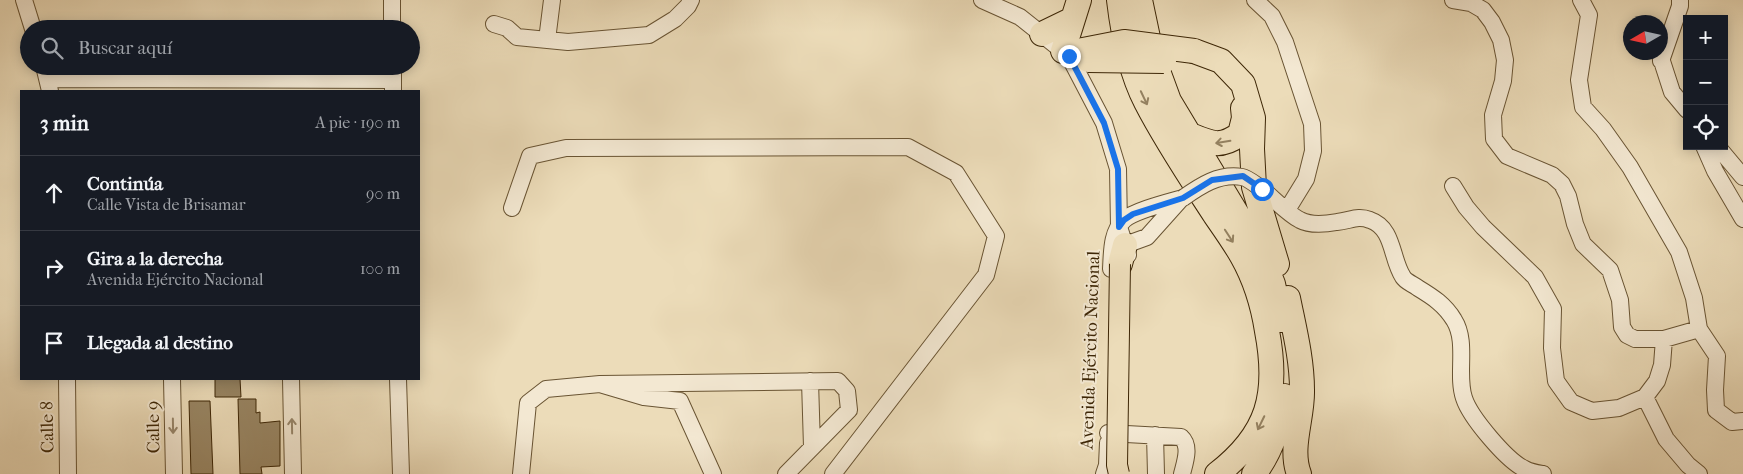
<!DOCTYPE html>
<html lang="es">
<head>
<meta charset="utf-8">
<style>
	:root { --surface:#171b24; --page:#20242c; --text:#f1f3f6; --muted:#9ea1a6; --line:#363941 }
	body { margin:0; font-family:"IM FELL French Canon",serif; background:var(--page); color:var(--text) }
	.controls { position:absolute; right:15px; top:15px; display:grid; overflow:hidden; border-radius:0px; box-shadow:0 2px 12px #0003 }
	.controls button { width:45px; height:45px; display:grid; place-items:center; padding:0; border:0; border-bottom:1px solid var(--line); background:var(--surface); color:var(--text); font:25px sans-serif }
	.compass { position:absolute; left:1623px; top:15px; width:45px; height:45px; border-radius:50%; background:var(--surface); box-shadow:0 2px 12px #0003; rotate:261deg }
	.stop { position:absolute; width:15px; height:15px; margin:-11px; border:4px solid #1a73e8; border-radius:50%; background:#fff }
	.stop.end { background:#1a73e8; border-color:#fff; box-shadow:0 1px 5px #0008 }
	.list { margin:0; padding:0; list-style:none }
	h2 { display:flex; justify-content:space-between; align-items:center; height:65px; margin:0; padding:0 20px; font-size:21px }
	h2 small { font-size:16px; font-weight:400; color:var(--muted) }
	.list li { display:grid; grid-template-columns:32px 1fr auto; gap:15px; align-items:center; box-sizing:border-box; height:75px; padding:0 20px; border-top:1px solid var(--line) }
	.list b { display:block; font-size:19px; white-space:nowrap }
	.list p { margin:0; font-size:16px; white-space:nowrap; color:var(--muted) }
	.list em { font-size:16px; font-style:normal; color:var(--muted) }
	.icon { flex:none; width:28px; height:28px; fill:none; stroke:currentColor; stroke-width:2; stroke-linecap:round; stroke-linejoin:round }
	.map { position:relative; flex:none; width:1743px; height:474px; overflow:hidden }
	.search { position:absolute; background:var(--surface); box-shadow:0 2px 12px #0003; left:20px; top:20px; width:400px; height:55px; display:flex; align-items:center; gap:12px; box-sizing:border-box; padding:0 18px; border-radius:28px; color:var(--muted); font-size:19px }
	.panel { position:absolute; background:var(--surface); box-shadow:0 2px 12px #0003; left:20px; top:90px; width:400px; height:290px; border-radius:0px }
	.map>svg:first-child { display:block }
	.building { fill:#988563; stroke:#3d2606 }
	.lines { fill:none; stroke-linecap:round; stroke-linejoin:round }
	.minor-casing { stroke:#695433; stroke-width:18 }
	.highway-casing { stroke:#3d2606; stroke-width:26 }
	.minor { stroke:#f3e8d2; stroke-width:16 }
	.highway { stroke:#ecdcb9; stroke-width:24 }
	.minor-bridge-casing { stroke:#695433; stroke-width:18; stroke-linecap:butt }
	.major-bridge-casing { stroke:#3d2606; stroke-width:22; stroke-linecap:butt }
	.highway-bridge-casing { stroke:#3d2606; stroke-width:26; stroke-linecap:butt }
	.minor-bridge { stroke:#f3e8d2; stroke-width:16 }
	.major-bridge { stroke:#ecdcb9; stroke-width:20 }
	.highway-bridge { stroke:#ecdcb9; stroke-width:24 }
	.oneway { stroke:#948160 }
	.oneway2 { stroke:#98876c }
	.route { stroke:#1a73e8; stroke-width:6 }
	.labels { text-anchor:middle; stroke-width:4; stroke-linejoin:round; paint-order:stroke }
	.street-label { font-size:18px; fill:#3d2606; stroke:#f3e8d2 }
</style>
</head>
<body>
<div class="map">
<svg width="1743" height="474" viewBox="0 0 1743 474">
	<rect width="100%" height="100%" fill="#ecdcb9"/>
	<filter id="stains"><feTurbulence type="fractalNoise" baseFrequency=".004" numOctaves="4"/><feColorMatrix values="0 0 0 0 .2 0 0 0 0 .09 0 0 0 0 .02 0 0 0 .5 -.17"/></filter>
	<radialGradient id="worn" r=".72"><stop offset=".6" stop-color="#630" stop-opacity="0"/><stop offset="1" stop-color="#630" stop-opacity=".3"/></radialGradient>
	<path class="building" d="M215 379H240L241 397H215Z
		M238 399H256V413L260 412V423L280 421V466L261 467 262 474H240Z
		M189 401H210L213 474H191Z"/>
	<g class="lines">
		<defs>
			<path id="minor" d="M24 0 33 29
				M392 0V29
				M982 0 1020 17 1069 56 1104 123 1118 169 1119 227 1128 255
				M1255 0 1272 16 1285 42 1312 124 1313 151 1306 179 1287 210
				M1453 0 1471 3 1483 10 1492 22 1501 40 1505 60 1503 81 1493 115 1494 139 1507 156 1552 175 1562 184 1568 196 1575 224 1583 244 1610 270 1620 300 1622 327 1627 335 1635 339H1664L1699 329
				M1581 0 1589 15 1579 80 1583 107 1603 129 1630 167 1679 252 1694 298 1699 329 1717 356 1715 390 1716 410 1732 422 1743 421
				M494 24 507 28 517 37 568 42 649 35 675 19 688 6 691 0
				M547 40 552 0
				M1659 52 1672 92 1687 110
				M1661 61 1680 6V0
				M44 66 50 91
				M393 66V91
				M48 79 393 80
				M1704 146 1715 171 1743 219
				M1717 146 1743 177
				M1453 186 1466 207 1483 227 1535 277 1553 309 1552 348 1556 381 1571 402 1592 411 1619 408 1645 397 1657 381 1662 365 1664 339
				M1262 189C1273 198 1288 214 1300 220 1311 226 1326 224 1337 222 1350 221 1357 215 1370 220 1394 228 1391 259 1403 277 1406 282 1413 284 1418 288 1433 297 1445 305 1454 320 1468 342 1456 375 1464 398 1470 417 1507 461 1525 469 1530 472 1537 473 1543 474
				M512 208 530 156 566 148 908 147 956 173 996 236 986 275 833 474
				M1125 245 1147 237 1181 199
				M1111 269C1112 253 1111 232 1124 220 1133 211 1169 202 1183 198
				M67 379 68 474
				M172 379 174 474
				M291 379 293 474
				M398 379 401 474
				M810 381 812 447
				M600 384 838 381 847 391 849 410 786 474
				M1645 397 1666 439 1688 465 1699 474
				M1108 433 1181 437C1191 446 1185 462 1182 474
				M1155 435 1156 474
				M521 474 528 403 546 389 600 384 644 397 680 401 713 474
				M1104 474 1107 465 1108 443"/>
			<path id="highway" d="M1119 0C1123 34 1130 71 1146 102 1166 141 1191 178 1215 215 1224 228 1234 242 1242 256 1255 279 1263 305 1267 331 1279 394 1269 434 1217 474
				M1140 0 1151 52 1169 101 1261 254 1273 284 1281 320
				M1042 34 1073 19
				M1063 51 1079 0
				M1194 51 1221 61 1243 84 1253 118 1252 149 1254 187 1277 264
				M1188 134C1210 143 1220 149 1240 134L1244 118 1243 108
				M1120 264 1125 245
				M1288 298C1294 328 1302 359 1302 390 1303 417 1289 448 1299 474
				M1254 474C1272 451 1280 424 1284 396"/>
		</defs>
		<use href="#minor" class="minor-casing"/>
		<use href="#highway" class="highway-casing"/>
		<use href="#minor" class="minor"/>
		<use href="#highway" class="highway"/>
		<defs>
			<path id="minor-bridge" d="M1183 198C1200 186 1219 173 1242 177 1248 178 1256 185 1262 189"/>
			<path id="major-bridge" d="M1119 474 1117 465 1120 264"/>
			<path id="highway-bridge" d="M1083 50 1124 42 1194 51
				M1088 60 1164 61"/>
		</defs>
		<use href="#minor-bridge" class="minor-bridge-casing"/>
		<use href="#major-bridge" class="major-bridge-casing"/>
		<use href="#highway-bridge" class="highway-bridge-casing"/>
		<use href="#minor-bridge" class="minor-bridge"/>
		<use href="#major-bridge" class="major-bridge"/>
		<use href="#highway-bridge" class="highway-bridge"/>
	</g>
	<defs><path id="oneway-shaft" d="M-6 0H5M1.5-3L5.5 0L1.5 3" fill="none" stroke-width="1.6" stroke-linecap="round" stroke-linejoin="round" transform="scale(1.25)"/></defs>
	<g class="oneway">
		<use href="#oneway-shaft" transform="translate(1144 98) rotate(65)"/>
		<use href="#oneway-shaft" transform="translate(1223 142) rotate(171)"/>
		<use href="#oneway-shaft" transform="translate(1229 236) rotate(57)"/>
		<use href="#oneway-shaft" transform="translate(1261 423) rotate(116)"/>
	</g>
	<g class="oneway2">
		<use href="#oneway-shaft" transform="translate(173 426) rotate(89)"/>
		<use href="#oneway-shaft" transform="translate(292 426) rotate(-91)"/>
	</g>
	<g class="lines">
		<path class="route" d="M1069 56 1104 123 1118 169 1119 227 1124 220 1133 214 1183 198 1212 180 1243 176 1262 189"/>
	</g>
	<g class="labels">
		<g class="street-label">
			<text transform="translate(1090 350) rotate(-88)" y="6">Avenida Ejército Nacional</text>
			<text transform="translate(47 427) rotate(-91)" y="6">Calle 8</text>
			<text transform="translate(153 427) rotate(-91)" y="6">Calle 9</text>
		</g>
	</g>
	<rect width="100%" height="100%" filter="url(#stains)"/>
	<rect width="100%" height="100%" fill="url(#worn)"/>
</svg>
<div class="controls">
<button>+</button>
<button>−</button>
<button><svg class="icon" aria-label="locate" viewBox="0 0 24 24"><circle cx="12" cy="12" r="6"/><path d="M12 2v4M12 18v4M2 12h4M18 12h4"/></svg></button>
</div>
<svg class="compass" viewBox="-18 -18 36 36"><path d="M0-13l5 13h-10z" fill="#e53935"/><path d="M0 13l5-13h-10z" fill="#9ea1a6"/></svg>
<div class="stop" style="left:1262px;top:189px"></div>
<div class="stop end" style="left:1069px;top:56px"></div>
<div class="search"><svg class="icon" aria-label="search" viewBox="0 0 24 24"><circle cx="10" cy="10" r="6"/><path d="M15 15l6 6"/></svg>Buscar aquí</div>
<section class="panel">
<h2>3 min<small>A pie · 190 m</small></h2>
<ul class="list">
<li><svg class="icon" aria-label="ahead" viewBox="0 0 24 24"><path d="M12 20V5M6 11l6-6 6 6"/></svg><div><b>Continúa</b><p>Calle Vista de Brisamar</p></div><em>90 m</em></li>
<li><svg class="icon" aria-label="right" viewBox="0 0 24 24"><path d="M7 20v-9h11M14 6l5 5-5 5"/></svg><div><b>Gira a la derecha</b><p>Avenida Ejército Nacional</p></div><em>100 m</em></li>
<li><svg class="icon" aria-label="arrive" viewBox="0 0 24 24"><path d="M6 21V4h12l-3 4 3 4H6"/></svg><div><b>Llegada al destino</b></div></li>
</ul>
</section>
</div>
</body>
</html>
